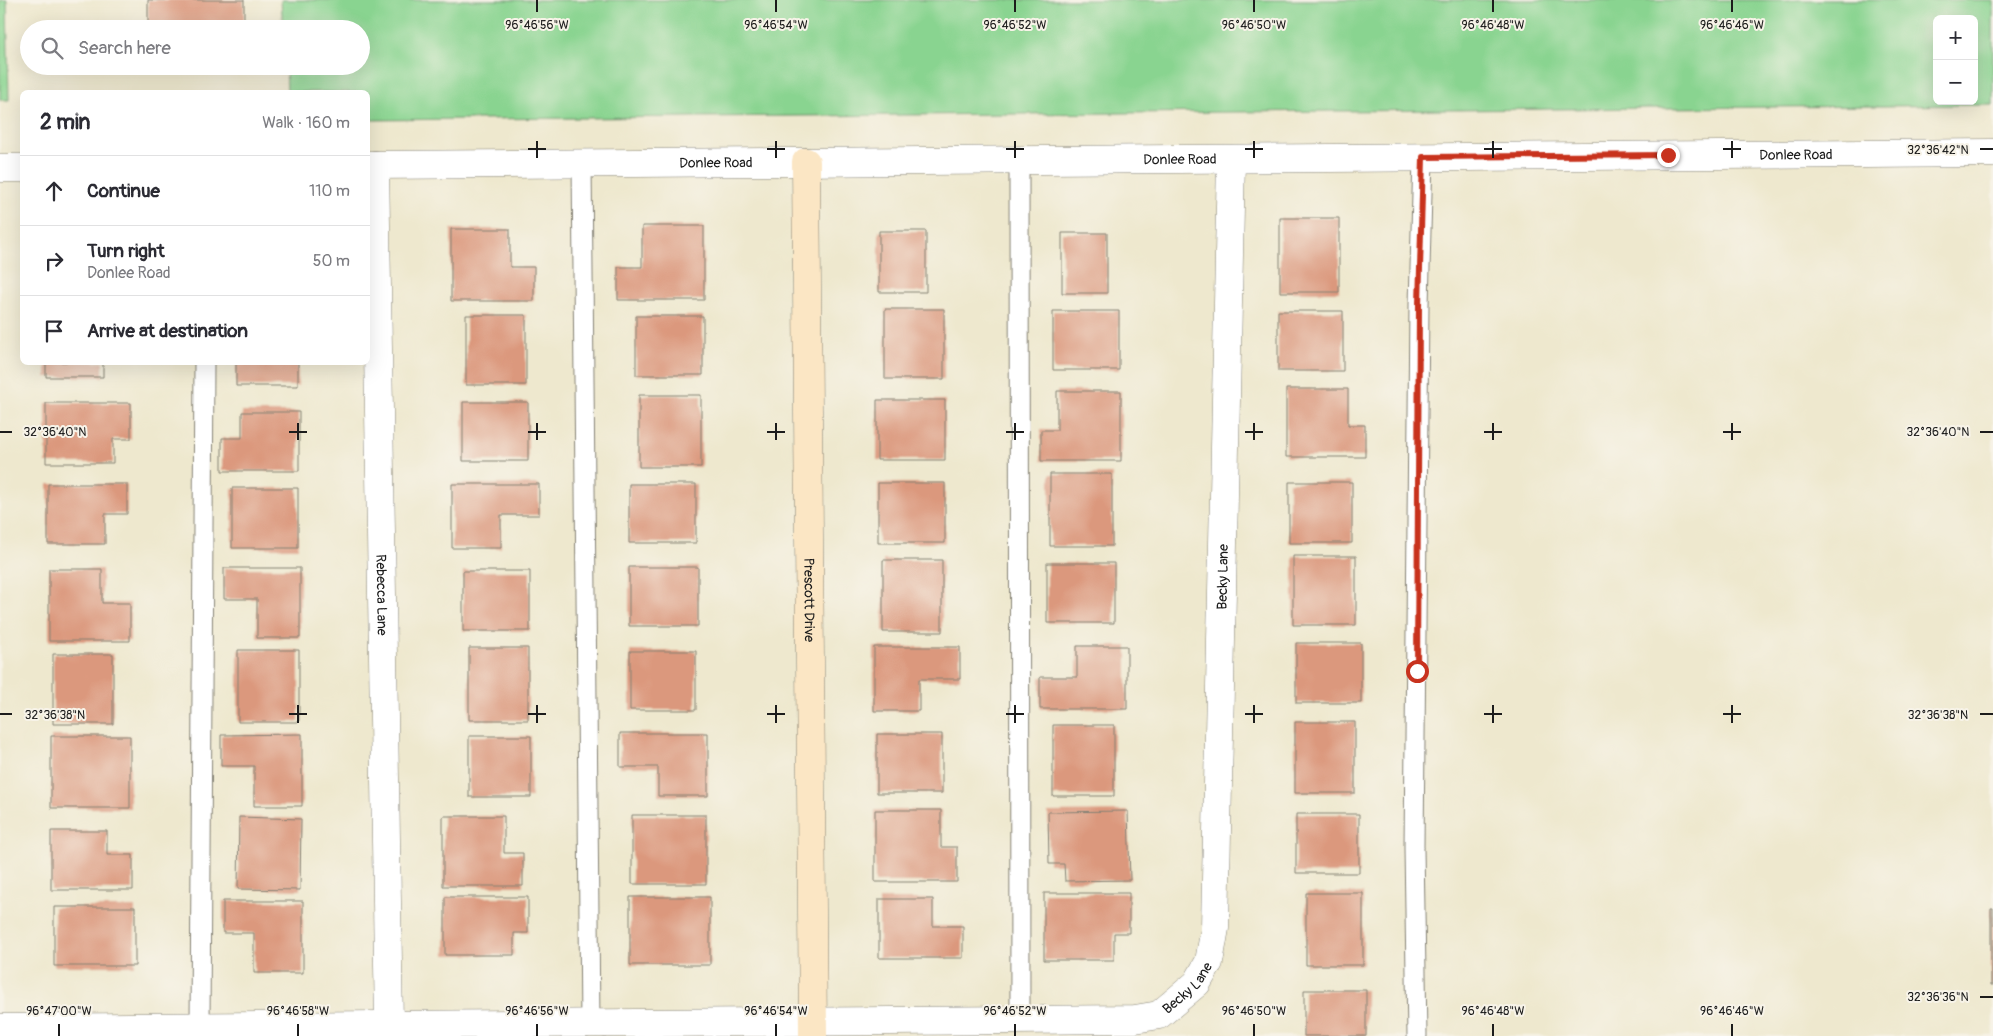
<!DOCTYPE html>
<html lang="en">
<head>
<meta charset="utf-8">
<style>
	:root { --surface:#fff; --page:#f7f7f7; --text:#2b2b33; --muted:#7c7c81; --line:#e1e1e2 }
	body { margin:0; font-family:Pangolin,sans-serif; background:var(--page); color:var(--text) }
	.controls { position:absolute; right:15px; top:15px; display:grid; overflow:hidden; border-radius:8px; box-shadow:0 5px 20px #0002 }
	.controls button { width:45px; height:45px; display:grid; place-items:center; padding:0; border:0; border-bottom:1px solid var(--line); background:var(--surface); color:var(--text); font:25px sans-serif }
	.stop { position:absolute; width:15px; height:15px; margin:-11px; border:4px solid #c8321e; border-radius:50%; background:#fff }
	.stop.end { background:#c8321e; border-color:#fff; box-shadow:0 1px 5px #0008 }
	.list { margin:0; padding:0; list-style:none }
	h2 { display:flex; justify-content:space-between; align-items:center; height:65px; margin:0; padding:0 20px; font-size:21px }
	h2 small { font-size:16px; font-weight:400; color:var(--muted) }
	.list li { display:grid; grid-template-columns:32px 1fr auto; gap:15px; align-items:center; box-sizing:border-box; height:70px; padding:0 20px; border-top:1px solid var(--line) }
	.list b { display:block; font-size:19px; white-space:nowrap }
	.list p { margin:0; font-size:16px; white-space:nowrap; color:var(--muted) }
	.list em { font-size:16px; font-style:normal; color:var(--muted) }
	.icon { flex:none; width:28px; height:28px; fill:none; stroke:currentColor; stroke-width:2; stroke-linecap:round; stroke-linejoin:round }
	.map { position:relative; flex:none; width:1993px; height:1036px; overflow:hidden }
	.search { position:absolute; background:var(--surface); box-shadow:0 5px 20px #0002; left:20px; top:20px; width:350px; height:55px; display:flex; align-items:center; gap:12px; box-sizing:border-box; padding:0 18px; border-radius:28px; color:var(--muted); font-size:19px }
	.panel { position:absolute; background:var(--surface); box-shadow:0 5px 20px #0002; left:20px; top:90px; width:350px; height:275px; border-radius:8px }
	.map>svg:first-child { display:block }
	.green { fill:#89d490; stroke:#527856; fill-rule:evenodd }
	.building { fill:#db987d }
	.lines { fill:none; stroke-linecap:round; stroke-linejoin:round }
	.lane-casing { stroke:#858275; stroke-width:21 }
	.street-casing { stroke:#858275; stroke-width:29 }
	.secondary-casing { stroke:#858275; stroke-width:29 }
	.lane { stroke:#fff; stroke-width:19 }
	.street { stroke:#fff; stroke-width:28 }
	.secondary { stroke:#fbe6c4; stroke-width:28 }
	.route { stroke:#c8321e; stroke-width:6 }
	.ticks { fill:none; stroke:#1c1c1c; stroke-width:2 }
	.labels { text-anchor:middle; stroke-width:4; stroke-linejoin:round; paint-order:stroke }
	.street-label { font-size:14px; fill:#1c1c1c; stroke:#f7f3e8 }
	.ticks-label { font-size:12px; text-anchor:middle; fill:#1c1c1c; stroke:#f7f3e8; stroke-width:4; stroke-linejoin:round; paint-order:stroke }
</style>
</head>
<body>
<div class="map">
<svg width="1993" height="1036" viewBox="0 0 1993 1036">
	<rect width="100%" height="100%" fill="#f7f3e8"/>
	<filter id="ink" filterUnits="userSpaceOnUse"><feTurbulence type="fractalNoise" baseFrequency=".02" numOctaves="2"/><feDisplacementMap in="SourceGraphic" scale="10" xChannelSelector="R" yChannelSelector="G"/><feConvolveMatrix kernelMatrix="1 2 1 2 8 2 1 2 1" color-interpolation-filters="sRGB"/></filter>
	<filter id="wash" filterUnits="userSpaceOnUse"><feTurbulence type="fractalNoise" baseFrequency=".0096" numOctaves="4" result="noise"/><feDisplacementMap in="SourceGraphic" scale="20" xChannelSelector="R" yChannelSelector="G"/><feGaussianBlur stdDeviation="1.12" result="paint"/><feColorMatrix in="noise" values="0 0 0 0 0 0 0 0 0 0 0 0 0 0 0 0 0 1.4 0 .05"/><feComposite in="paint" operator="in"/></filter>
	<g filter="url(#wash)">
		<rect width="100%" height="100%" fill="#eee8ce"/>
		<path class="green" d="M0 0H7L9 100H0Z
			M281 0H1993V105L368 120V92H287L286 66H361V29H283ZM1937 19H1974V101H1937Z"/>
		<g id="blocks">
			<path class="building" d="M148 0H244V29L148 28Z
				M1280 218H1339V292H1280Z
				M642 226H704V300H618V267H642Z
				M451 229H510V267H534V301H451Z
				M879 231H926V292H879Z
				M1062 233H1107V293H1062Z
				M885 309H944V379H885Z
				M1053 311H1119V370H1053Z
				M1278 311H1343V371H1278Z
				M466 315H526V385H466Z
				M636 316H703V375H636Z
				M46 362H103V377H46Z
				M236 362H298V386H236Z
				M1286 389H1348V425H1365V457H1286Z
				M1057 391H1121V461H1041V430H1057Z
				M639 395H701V467H639Z
				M877 400H945V460H877Z
				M463 402H528V461H463Z
				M46 403H131V439H113V463H46Z
				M242 412H299V471H222V438H242Z
				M1050 474H1112V546H1050Z
				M1289 482H1352V543H1289Z
				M878 483H945V543H878Z
				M48 484H127V514H105V544H48Z
				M452 484H539V515H501V548H452Z
				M629 484H696V543H629Z
				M232 488H298V548H232Z
				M1293 556H1356V625H1293Z
				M883 560H942V632H883Z
				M1047 563H1114V623H1047Z
				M629 567H698V626H629Z
				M224 568H300V638H257V599H224Z
				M49 569H102V603H130V641H49Z
				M463 571H530V631H463Z
				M1296 643H1361V703H1296Z
				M1077 646H1127V709H1040V677H1077Z
				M874 647H960V679H919V711H874Z
				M469 648H528V720H469Z
				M238 650H299V722H238Z
				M630 651H696V710H630Z
				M53 654H113V724H53Z
				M1295 722H1355V793H1295Z
				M1053 725H1114V796H1053Z
				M620 733H708V796H658V767H620Z
				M302 734V806H254V766H221V735Z
				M877 734H942V793H877Z
				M51 736H130V808H51Z
				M469 736H531V797H469Z
				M875 810H941V847H957V882H875Z
				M1128 811 1130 880 1065 881 1064 864H1049L1048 812Z
				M1296 814H1359V873H1296Z
				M632 815H706V884H632Z
				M443 816H504V853H523V886H443Z
				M239 817 301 819 300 890 238 889Z
				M51 831H107V855H133V890H51Z
				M1044 893H1129V933H1114V960H1044Z
				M1306 893H1363V965H1306Z
				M445 897H528V933H514V955H445Z
				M630 897H710V965H630Z
				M879 899H933V926H963V958H879Z
				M223 901H303V973H254V933H223Z
				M54 907H135V966H54Z
				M1991 908H1993V985H1991Z
				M1304 990H1366V1036H1304Z"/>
		</g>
	</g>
	<g filter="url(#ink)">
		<use href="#blocks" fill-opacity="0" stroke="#858275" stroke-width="1"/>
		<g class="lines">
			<defs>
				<path id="lane" d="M1019 160 1020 1020
					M582 164 590 1024
					M200 1027 204 362
					M1417 1036 1414 848 1419 305 1423 157"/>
				<g id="street">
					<path id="s1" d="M368 165 1993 153"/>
					<path id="s2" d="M375 165 389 1025"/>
					<path d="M0 168H22"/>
					<path id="s3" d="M0 1028 1135 1019 1159 1015 1197 983 1209 962 1215 928 1231 159"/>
				</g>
				<g id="secondary">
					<path id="s4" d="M806 162 813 1036"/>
				</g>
			</defs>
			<use href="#lane" class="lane-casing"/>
			<use href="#street" class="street-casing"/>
			<use href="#secondary" class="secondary-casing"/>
			<use href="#lane" class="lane"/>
			<use href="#street" class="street"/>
			<use href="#secondary" class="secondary"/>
		</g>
	</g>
	<g class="lines" filter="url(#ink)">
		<path class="route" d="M1417 671 1419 305 1423 157 1668 155"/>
	</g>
	<path class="ticks" d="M537 0V12M776 0V12M1015 0V12M1254 0V12M1493 0V12M1732 0V12M537 141V158M776 141V158M1015 141V158M1254 141V158M1493 141V158M1732 141V158M528 149H546M767 149H785M1006 149H1024M1245 149H1263M1484 149H1502M1723 149H1741M1980 149H1993M298 423V440M537 423V440M776 423V440M1015 423V440M1254 423V440M1493 423V440M1732 423V440M0 432H12M289 432H307M528 432H546M767 432H785M1006 432H1024M1245 432H1263M1484 432H1502M1723 432H1741M1980 432H1993M298 705V723M537 705V723M776 705V723M1015 705V723M1254 705V723M1493 705V723M1732 705V723M0 714H12M289 714H307M528 714H546M767 714H785M1006 714H1024M1245 714H1263M1484 714H1502M1723 714H1741M1980 714H1993M1980 997H1993M59 1024V1036M298 1024V1036M537 1024V1036M776 1024V1036M1015 1024V1036M1254 1024V1036M1493 1024V1036M1732 1024V1036"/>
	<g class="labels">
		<g class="street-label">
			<text dy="5" stroke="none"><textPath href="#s1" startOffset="1428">Donlee Road</textPath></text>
			<text dy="5" stroke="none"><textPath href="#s1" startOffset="812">Donlee Road</textPath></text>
			<text dy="5" stroke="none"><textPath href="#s1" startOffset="348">Donlee Road</textPath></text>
			<text dy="5" stroke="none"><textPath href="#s3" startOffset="1619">Becky Lane</textPath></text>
			<text dy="5" stroke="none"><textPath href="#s2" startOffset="430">Rebecca Lane</textPath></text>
			<text dy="5" stroke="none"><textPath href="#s4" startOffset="438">Prescott Drive</textPath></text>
			<text dy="5" stroke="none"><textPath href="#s3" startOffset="1199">Becky Lane</textPath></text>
		</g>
	</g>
	<g class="ticks-label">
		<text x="537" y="29">96°46'56"W</text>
		<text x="776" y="29">96°46'54"W</text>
		<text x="1015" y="29">96°46'52"W</text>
		<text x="1254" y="29">96°46'50"W</text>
		<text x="1493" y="29">96°46'48"W</text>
		<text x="1732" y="29">96°46'46"W</text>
		<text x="1938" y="154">32°36'42"N</text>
		<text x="55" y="436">32°36'40"N</text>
		<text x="1938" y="436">32°36'40"N</text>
		<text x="55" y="719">32°36'38"N</text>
		<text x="1938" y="719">32°36'38"N</text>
		<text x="1938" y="1001">32°36'36"N</text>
		<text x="59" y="1015">96°47'00"W</text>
		<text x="298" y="1015">96°46'58"W</text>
		<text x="537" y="1015">96°46'56"W</text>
		<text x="776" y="1015">96°46'54"W</text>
		<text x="1015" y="1015">96°46'52"W</text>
		<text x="1254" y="1015">96°46'50"W</text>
		<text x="1493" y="1015">96°46'48"W</text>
		<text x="1732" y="1015">96°46'46"W</text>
	</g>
</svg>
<div class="controls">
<button>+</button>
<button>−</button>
</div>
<div class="stop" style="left:1417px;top:671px"></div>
<div class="stop end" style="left:1668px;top:155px"></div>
<div class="search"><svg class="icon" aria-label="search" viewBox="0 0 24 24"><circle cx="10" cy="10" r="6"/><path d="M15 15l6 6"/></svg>Search here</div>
<section class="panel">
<h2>2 min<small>Walk · 160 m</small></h2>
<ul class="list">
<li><svg class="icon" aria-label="ahead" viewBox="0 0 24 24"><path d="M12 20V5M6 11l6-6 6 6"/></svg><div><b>Continue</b></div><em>110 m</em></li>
<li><svg class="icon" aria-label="right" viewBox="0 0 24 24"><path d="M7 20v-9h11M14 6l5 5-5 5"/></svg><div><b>Turn right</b><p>Donlee Road</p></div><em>50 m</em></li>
<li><svg class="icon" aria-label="arrive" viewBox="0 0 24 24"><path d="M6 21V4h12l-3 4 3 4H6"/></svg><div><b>Arrive at destination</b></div></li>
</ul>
</section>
</div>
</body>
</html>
